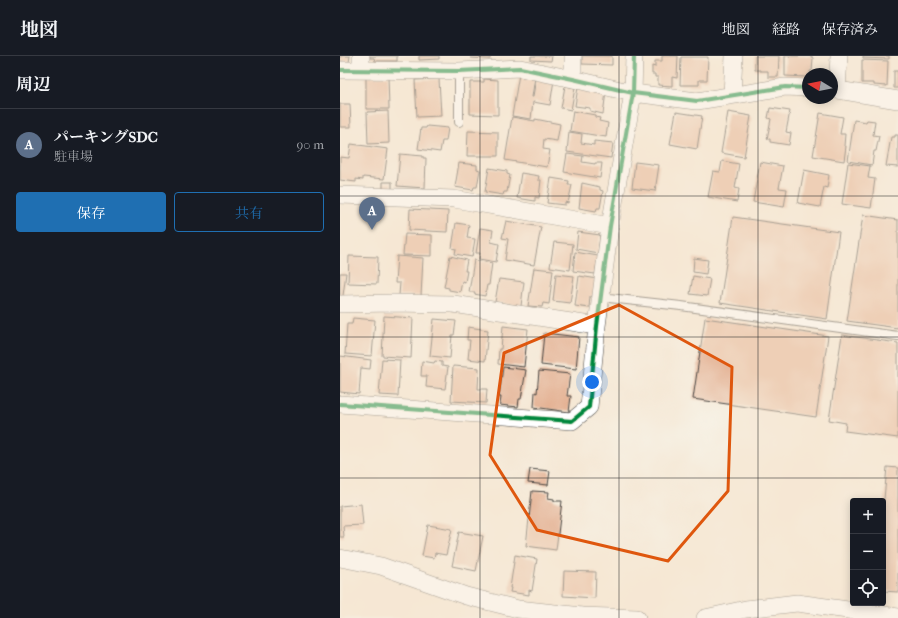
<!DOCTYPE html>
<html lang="ja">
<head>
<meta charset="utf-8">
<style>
	:root { --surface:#171b24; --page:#242831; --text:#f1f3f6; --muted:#9ea1a6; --line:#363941; --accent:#1f6fb2 }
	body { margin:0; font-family:"IM FELL French Canon","Noto Serif JP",serif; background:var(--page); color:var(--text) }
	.controls { position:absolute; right:12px; bottom:12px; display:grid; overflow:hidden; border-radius:4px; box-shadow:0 2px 10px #0003 }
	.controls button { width:36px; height:36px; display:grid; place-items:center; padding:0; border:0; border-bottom:1px solid var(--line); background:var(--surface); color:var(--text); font:20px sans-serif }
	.compass { position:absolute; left:462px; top:12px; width:36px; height:36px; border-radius:50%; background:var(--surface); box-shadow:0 2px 10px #0003; rotate:280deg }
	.you { position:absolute; left:252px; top:326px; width:14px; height:14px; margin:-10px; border:3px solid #fff; border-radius:50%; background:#1a73e8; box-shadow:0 0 0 6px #1a73e833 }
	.badge { display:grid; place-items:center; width:26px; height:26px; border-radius:50%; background:var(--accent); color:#fff; font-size:13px; font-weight:700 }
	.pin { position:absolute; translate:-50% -33px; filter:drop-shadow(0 1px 2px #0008) }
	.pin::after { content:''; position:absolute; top:21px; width:14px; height:12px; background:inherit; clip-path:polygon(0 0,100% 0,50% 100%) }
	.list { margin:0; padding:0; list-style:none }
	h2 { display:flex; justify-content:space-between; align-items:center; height:52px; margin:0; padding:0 16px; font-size:17px }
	h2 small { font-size:13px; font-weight:400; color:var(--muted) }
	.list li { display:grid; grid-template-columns:26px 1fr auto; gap:12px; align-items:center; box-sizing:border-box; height:72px; padding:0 16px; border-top:1px solid var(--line) }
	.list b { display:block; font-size:15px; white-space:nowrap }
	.list p { margin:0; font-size:13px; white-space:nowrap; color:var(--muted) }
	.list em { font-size:13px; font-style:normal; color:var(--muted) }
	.actions { display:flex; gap:8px; padding:12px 16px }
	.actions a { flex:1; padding:9px 0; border:1px solid var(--accent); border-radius:4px; text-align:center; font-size:14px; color:var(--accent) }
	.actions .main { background:var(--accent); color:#fff }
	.icon { flex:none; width:22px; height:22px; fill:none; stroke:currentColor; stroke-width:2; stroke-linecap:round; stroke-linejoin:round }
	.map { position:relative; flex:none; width:558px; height:562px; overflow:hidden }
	header { display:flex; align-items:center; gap:24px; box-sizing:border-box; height:56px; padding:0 20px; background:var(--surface); border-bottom:1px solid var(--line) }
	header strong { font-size:19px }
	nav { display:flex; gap:22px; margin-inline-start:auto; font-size:14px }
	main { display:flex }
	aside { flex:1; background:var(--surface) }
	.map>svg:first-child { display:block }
	.building { fill:#e4b193 }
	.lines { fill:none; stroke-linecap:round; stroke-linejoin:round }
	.service-casing { stroke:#494744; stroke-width:10 }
	.minor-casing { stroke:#494744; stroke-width:18 }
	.service { stroke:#fff; stroke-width:8 }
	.minor { stroke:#fff; stroke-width:17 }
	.cycleway-casing { stroke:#f7f3e8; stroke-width:6 }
	.cycleway { stroke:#00873e; stroke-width:4 }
	.marked { fill:none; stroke:#df570e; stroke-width:3; stroke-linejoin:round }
	.grid { fill:none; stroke:#2b2b2b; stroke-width:1; stroke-opacity:0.55 }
</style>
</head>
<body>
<header>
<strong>地図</strong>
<nav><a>地図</a><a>経路</a><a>保存済み</a></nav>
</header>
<main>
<aside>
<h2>周辺<small></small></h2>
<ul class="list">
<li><span class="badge" style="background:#5c6f8a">A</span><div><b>パーキングSDC</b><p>駐車場</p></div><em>90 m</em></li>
</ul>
<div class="actions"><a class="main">保存</a><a>共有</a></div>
</aside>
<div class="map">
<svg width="558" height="562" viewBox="0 0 558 562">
	<rect width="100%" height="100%" fill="#f7f3e8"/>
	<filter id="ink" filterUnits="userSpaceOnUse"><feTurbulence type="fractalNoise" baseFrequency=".025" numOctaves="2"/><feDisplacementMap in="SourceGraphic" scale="8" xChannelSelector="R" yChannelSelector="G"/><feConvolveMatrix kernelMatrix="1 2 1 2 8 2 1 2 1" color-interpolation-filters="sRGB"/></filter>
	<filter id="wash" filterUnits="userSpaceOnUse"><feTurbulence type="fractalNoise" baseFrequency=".012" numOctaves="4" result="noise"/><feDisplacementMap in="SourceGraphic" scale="16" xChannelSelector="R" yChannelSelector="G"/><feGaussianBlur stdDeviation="0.9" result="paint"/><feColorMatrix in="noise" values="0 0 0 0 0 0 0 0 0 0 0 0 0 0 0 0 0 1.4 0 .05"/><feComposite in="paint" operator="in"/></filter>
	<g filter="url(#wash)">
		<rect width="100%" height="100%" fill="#f5e7d4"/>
		<g id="blocks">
			<path class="building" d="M0 0H10L9 6 0 5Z
				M30 0H57V5H35L34 2H30Z
				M79 0H99V3L79 4Z
				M131 0H150V3L131 2Z
				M191 0H212L211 5 191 4Z
				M242 0H272V9L242 8Z
				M322 0H338L337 22 332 21V30L318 29V21H315V18H312V10L315 11V5H322Z
				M415 0H439L438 21H428V15H420V14H415Z
				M445 0H472V2H473L472 15H470V18H468V21L445 20Z
				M523 0H549V3L523 2Z
				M341 1H368L367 24H359V29H340Z
				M522 4 548 5 547 30 534 29V27H522Z
				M554 15H558V32H554Z
				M179 18 195 21 192 41H193L196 21 214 24 210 49 193 46 191 63 172 60Z
				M48 20 49 53H26V21Z
				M99 23 101 60 77 61 75 24Z
				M144 23 158 24V59L130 58V26H144Z
				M225 30 235 32 231 54 221 52Z
				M238 31 266 36 263 58 250 55V52L235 50Z
				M0 48H10L11 71H0Z
				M430 52 450 55 446 76 451 77 449 89 430 86V83H427L431 63 428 62Z
				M48 55 49 87 28 88 27 56Z
				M233 55 255 59V61L260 62 259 65 268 67 266 81 230 75Z
				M336 56 362 60 357 93 330 88Z
				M388 56 411 60 404 101 381 97Z
				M480 57 503 61 500 78H505L504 90H506L504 105 473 100Z
				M172 61 195 65V63L220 68 217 85 204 83 203 93 210 94 207 111 165 104Z
				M514 64 526 66 527 64 535 65 533 79 539 80 536 95H534L532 109 508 105Z
				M87 70 108 72 106 85H102L100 96 78 93 81 72H86Z
				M128 75 158 76V100H127Z
				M229 76 242 78 241 87 254 89V85L273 87 271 102 227 96Z
				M555 79H558V111L546 110 551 81H555Z
				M11 88 48 93 44 123 23 121V124L16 123V126L0 124V101L9 102Z
				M60 98 83 100V102H86L85 132 57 130Z
				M227 98 243 100 242 106 255 108V107H262L260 122 224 116Z
				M382 105 399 108 395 132 399 133 397 146 368 141 373 115 380 116Z
				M295 106 319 109 315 135 292 132Z
				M420 106 443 110 439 132 447 133 444 151 413 146Z
				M119 107 137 109V113L140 114 137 131H134L133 134 115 131Z
				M508 107 530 110 528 122 535 123 531 152 502 148Z
				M149 112 167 115V118L170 119 167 136H164L163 139 145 136Z
				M464 114 489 119 487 132 484 131 480 151 458 147Z
				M181 117 199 120 198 124H201L199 142 195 141V145L177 142Z
				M211 122 229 125 228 129H232L228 147 225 146V149L207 147Z
				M43 126H52V135L43 134Z
				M242 127 260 131V134L263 135 260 152H257L256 155 239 152Z
				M70 153 108 155 107 176 69 174Z
				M523 159 558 164V272L507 265Z
				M393 161 499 176 487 263 380 247Z
				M166 165 201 171 194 209 165 204 168 183 162 182Z
				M116 167 129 169 127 182 135 183 132 201 115 198 116 193 112 192Z
				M140 172 153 174 151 186 159 188 156 206 139 203 140 197H136Z
				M238 176 260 179 258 197 236 193Z
				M65 178 92 179V200L63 199Z
				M214 186 233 188 230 214 210 211Z
				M235 196 258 200 255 218 233 215Z
				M9 200 38 201 37 228 8 227Z
				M57 200 83 202 81 240 59 239 60 227H55Z
				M110 200 127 204 125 215H127L125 226 122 225 120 236 109 234V232L104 231Z
				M354 202 368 204 366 218 353 216Z
				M134 204 152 207 149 229H147L145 240 134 238 135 236H129Z
				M194 212 213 214 209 248 203 247 202 251 188 250Z
				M0 217H6L2 247 0 246Z
				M216 218 234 220 230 247 213 245Z
				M239 220 258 223 255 241 250 240 249 252 235 250Z
				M353 220 370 223 367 240 350 238Z
				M159 223 184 226 181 250 155 246Z
				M44 260 73 262 71 302 42 300Z
				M13 262 35 264 32 300 5 298 7 268H12Z
				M365 262 488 280 476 361 353 343Z
				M94 263 116 265 114 279H112L110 302 90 300Z
				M163 270 188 273 184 311 158 308 159 293H161Z
				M128 271 148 274 145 305 128 303 130 284H127Z
				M204 277 239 281 236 313 201 309Z
				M502 279 558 287V382L505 375 506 367 489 364Z
				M0 300 31 304 30 313 21 312 19 338 0 336Z
				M42 303 60 304 58 340 39 339Z
				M82 305 94 307 95 305 102 306V310L108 311 105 333 86 331 87 320H81Z
				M113 310 139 312 138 333H147L146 347 111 345Z
				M163 311 186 314 181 343H179L178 351 160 349 161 341H159Z
				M199 315 230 318 227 340H231L229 356 194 351 195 336 197 337Z
				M547 411 558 412V536L543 535V454Z
				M190 413 210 415 208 429 188 427Z
				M192 435 209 436 208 442 214 443V445H222L216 494 186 490Z
				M21 448 23 469 3 470 4 481H0V450Z
				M88 469 112 473 106 499 95 497 94 502 82 500Z
				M119 476 143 480 136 515 112 510Z
				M175 499 197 503 192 535 189 534V539L170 536 171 532H170Z
				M224 515 256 516 255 542 223 540Z"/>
		</g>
	</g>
	<g filter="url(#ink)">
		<use href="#blocks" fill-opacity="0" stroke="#494744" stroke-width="1"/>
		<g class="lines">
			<defs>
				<path id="service" d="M119 15V66
					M260 241 341 250 558 280"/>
				<path id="minor" d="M21 0V14
					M0 14 119 15 180 12 233 23 293 37 357 45 445 31 468 32
					M233 23V0
					M492 33 558 44
					M497 34 499 0
					M392 39 394 0
					M0 139 114 143 270 170
					M0 248 52 247 113 248 257 270
					M0 348 232 365 249 351 257 270 270 170 293 37 294 0
					M0 502 41 510 126 540 178 553 242 560 297 562
					M365 562 406 553 457 547 558 561"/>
			</defs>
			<use href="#service" class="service-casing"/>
			<use href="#minor" class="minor-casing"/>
			<use href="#service" class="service"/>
			<use href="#minor" class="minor"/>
			<defs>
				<path id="cycleway" d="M0 14 119 15 180 12 233 23 293 37 357 45 445 31 468 32
					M0 348 232 365 249 351 257 270 270 170 293 37 294 0"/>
			</defs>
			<use href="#cycleway" class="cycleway-casing"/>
			<use href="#cycleway" class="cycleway"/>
		</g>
	</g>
	<path d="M0 0H558V562H0ZM279 249 392 311 388 435 328 505 197 474 150 399 164 297Z" fill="#f5e7d4" fill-opacity=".55" fill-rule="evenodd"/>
	<path class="marked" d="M279 249 392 311 388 435 328 505 197 474 150 399 164 297Z"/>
	<path class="grid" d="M140 0V562M279 0V562M418 0V562M0 140H558M0 281H558M0 422H558"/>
</svg>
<div class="controls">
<button>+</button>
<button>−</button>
<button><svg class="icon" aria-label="locate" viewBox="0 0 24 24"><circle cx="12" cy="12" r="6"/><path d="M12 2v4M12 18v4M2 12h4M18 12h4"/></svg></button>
</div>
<svg class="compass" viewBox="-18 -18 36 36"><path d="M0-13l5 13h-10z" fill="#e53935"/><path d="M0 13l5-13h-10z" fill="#9ea1a6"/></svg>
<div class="you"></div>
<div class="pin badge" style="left:32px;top:174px;background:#5c6f8a">A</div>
</div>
</main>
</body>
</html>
